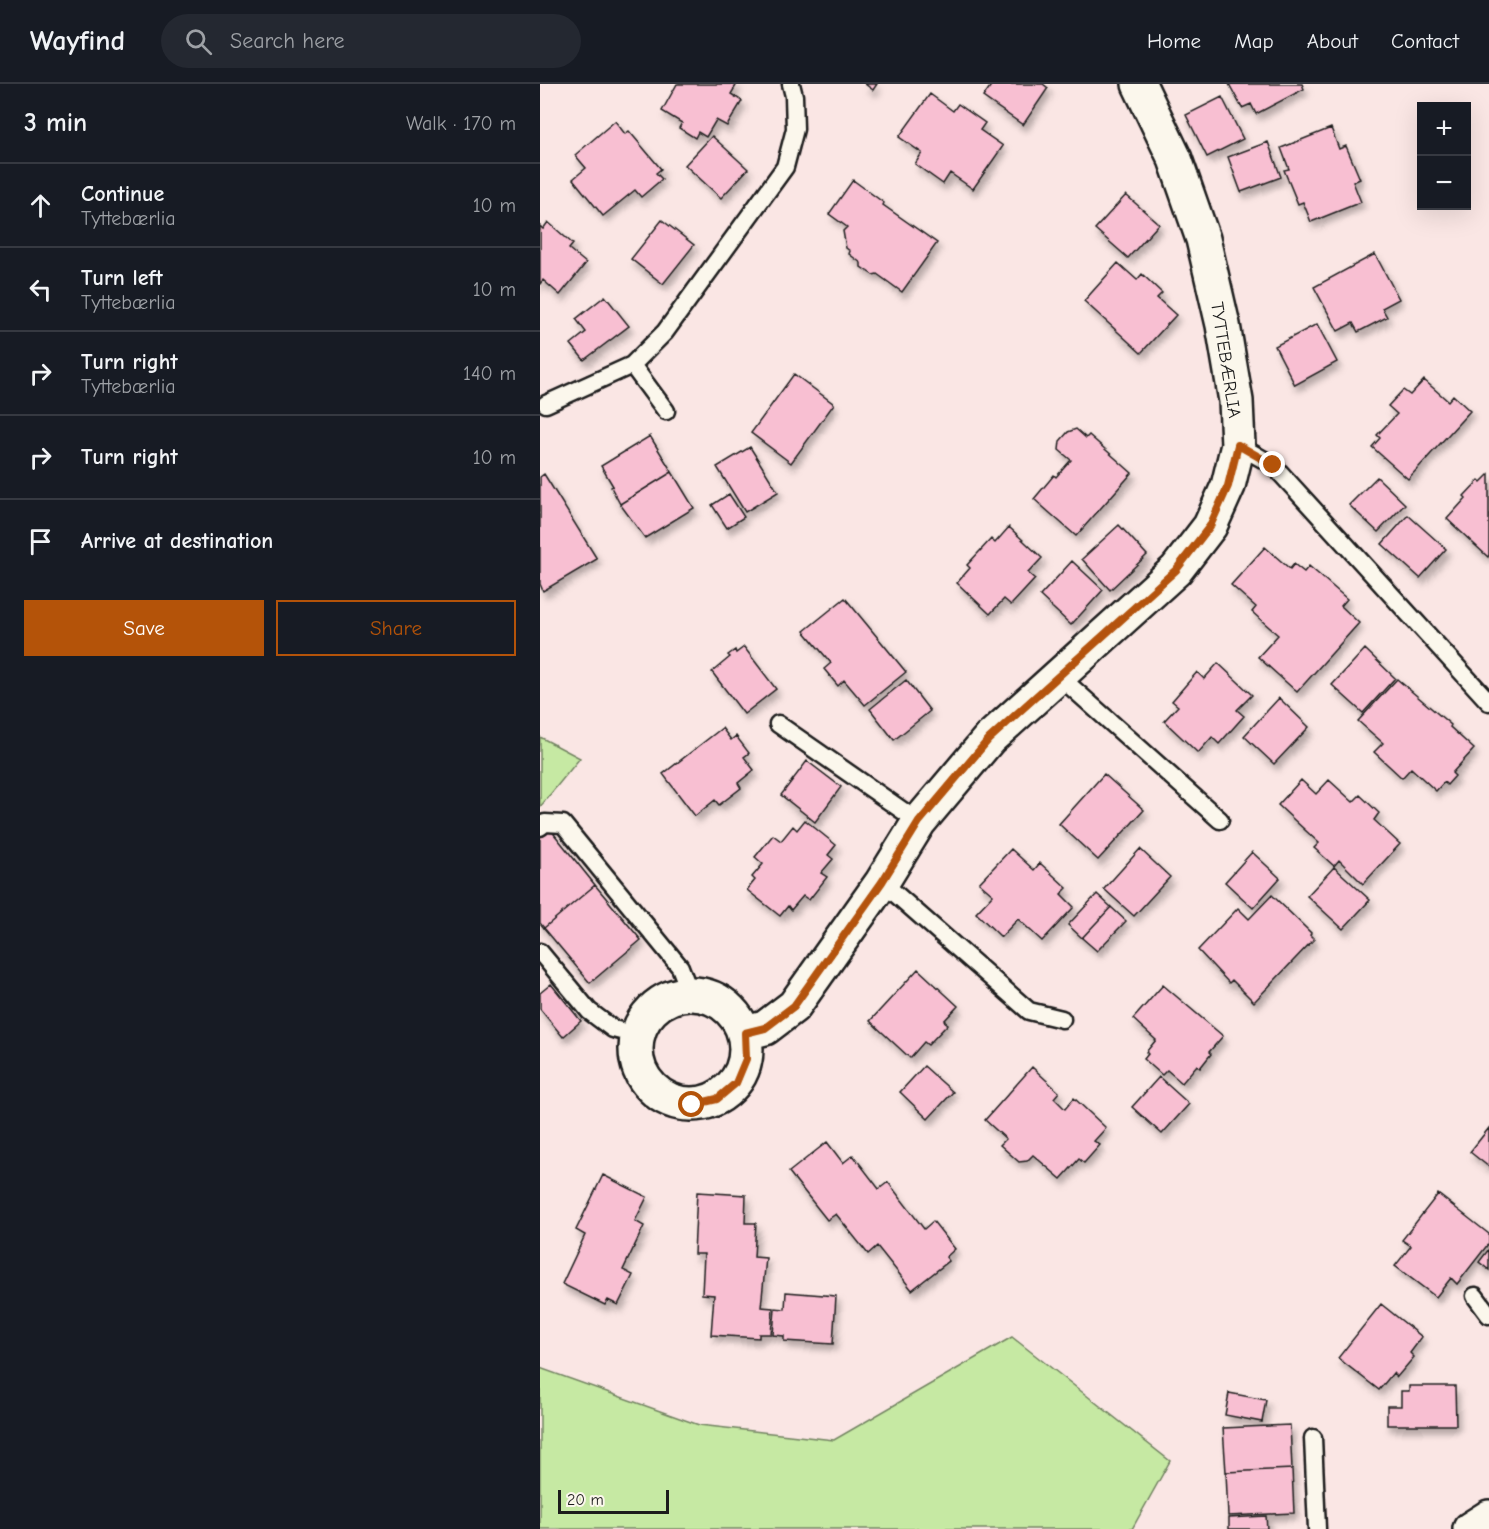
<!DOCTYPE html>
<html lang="en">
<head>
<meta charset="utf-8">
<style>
	:root { --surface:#171b24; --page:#242831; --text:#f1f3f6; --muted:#9ea1a6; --line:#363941; --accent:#b45309 }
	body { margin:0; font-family:"Comic Neue",sans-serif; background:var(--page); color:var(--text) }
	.controls { position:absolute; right:18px; top:18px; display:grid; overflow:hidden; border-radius:0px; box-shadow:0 6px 24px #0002 }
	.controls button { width:54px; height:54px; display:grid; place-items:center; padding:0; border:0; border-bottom:2px solid var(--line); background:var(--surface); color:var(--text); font:30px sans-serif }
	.scale { position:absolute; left:18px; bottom:15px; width:111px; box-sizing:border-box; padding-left:6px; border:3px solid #1c1c1c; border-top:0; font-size:16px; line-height:21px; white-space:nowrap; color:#1c1c1c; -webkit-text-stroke:4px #fbf7ec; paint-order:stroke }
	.stop { position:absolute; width:18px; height:18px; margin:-14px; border:4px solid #b45309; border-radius:50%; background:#fff }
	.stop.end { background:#b45309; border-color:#fff; box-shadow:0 2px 6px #0008 }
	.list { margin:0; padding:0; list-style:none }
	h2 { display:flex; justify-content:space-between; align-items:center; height:78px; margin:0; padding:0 24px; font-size:26px }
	h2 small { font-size:20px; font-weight:400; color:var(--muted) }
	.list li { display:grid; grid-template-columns:39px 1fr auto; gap:18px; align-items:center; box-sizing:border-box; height:84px; padding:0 24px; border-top:2px solid var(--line) }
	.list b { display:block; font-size:22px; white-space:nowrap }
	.list p { margin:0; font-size:20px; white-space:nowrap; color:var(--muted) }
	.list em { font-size:20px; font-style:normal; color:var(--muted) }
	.actions { display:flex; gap:12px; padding:18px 24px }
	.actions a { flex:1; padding:14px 0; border:2px solid var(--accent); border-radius:0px; text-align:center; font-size:21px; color:var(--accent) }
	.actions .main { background:var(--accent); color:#fff }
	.icon { flex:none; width:33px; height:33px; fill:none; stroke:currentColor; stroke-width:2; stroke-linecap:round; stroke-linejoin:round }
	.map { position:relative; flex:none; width:949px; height:1445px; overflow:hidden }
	header { display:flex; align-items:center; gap:36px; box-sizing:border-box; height:84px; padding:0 30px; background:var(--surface); border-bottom:2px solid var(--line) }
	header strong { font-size:28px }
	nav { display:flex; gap:33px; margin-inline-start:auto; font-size:21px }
	.search { width:420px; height:54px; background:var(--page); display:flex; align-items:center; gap:15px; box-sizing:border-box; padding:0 21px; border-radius:33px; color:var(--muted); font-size:22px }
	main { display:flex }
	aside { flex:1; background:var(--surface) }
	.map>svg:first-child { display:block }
	.green { fill:#c6e9a3; stroke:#718260; stroke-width:1.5 }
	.building { fill:#f8bfd2; stroke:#1c1c1c; stroke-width:1.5; filter:url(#shadow) }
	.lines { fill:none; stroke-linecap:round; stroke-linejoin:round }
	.service-casing { stroke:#1c1c1c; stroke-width:21 }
	.minor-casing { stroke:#1c1c1c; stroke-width:38 }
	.service { stroke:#fbf7ec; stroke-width:16 }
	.minor { stroke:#fbf7ec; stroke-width:33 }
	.route { stroke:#b45309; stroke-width:8 }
	.labels { text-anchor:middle; stroke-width:6; stroke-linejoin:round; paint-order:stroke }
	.street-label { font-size:18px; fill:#1c1c1c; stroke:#fbf7ec }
</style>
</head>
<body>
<header>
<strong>Wayfind</strong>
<div class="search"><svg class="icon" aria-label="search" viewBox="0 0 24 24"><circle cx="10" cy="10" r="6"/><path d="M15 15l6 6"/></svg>Search here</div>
<nav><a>Home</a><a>Map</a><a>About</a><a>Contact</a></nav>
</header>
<main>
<aside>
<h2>3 min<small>Walk · 170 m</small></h2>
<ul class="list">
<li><svg class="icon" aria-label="ahead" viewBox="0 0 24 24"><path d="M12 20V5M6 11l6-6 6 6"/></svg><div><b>Continue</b><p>Tyttebærlia</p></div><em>10 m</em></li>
<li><svg class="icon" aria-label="left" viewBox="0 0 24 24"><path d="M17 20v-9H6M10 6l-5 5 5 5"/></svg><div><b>Turn left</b><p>Tyttebærlia</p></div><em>10 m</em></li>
<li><svg class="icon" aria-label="right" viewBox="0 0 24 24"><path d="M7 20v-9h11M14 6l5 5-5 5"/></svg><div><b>Turn right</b><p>Tyttebærlia</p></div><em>140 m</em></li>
<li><svg class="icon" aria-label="right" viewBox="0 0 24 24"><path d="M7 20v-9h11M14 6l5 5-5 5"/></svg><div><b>Turn right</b></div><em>10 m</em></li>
<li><svg class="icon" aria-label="arrive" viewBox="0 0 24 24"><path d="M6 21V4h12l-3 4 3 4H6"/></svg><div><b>Arrive at destination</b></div></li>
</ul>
<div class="actions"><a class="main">Save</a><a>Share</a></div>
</aside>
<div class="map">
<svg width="949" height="1445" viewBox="0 0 949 1445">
	<defs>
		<filter id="shadow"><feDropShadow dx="3.5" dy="6" stdDeviation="3" flood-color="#0004"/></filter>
	</defs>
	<rect width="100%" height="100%" fill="#fae6e4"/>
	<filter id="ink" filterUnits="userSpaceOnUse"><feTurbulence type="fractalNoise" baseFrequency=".0167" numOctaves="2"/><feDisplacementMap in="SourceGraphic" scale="12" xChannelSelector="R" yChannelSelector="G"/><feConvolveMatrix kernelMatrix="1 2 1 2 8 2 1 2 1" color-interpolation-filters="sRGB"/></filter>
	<g filter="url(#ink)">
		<path class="green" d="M0 653 40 674 0 723Z
			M472 1253 630 1377 592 1445H0V1284L159 1341 294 1356Z"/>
		<path class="building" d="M137 0H197L191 10 202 17 187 42 176 36 166 53 158 48 155 54 139 44 142 39 122 27Z
			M325 0H337L333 6Z
			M452 0H503L508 4 483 41 443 13Z
			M689 0H762L764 5 716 30 711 20 702 24Z
			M390 10 413 27 418 20 445 39 440 46 463 62 433 105 410 89 403 100 375 80 382 69 359 53Z
			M682 13 703 55 667 73 646 31Z
			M75 37 85 50 89 47 121 85 116 89 122 95 101 113 95 106 63 132 33 95 46 84 35 71Z
			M791 44 799 65 806 62 820 95 813 98 821 118 771 138 763 118 758 120 744 86 749 85 741 64Z
			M172 52 208 85 181 114 145 81Z
			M728 58 741 93 701 108 688 73Z
			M313 96 344 119 343 121 397 159 362 208 337 190 333 191 321 183V179L309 170 310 167 306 164 303 147 307 143 289 130Z
			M586 111 619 140 588 174 555 145Z
			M122 136 154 161 123 200 91 175Z
			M8 138 33 160 29 165 46 179 20 211 3 196 0 200V142L3 145Z
			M835 170 859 215 842 224 847 233 818 248 813 239 798 247 774 203Z
			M578 179 597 196 602 190 622 209 617 214 636 231 601 269 544 217Z
			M65 212 89 242 44 276 31 260 46 248 36 235Z
			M777 240 797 278 755 301 735 262Z
			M254 290 294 320 251 379 211 349Z
			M884 296 908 317 913 311 930 327 868 395 832 363 840 354 837 351 857 330 848 322 863 306 870 311Z
			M536 345 546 354 549 351 592 389 536 452 494 415 514 391 516 393 531 376 519 366 520 357 528 348Z
			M110 352 132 388 80 420 71 403 73 402 61 382Z
			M210 363 238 408 205 428 177 383Z
			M132 388 154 424 105 454 80 420Z
			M4 390 57 475 3 507 0 500V393Z
			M949 390V471L948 473 907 435 926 414 924 412 939 396 941 398Z
			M837 393 865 420 838 448 809 421Z
			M189 410 204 433 187 444 172 421Z
			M868 431 906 465 880 494 842 460Z
			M579 441 607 471 570 506 542 475Z
			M469 443 502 474 488 489 495 495 471 521 464 515 450 530 417 499 430 484 427 481 451 455 455 459Z
			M725 463 750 485 754 480 764 488 769 482 807 515 801 522 819 539 757 608 718 573 738 551 712 528 716 523 691 501Z
			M532 477 563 506 531 541 500 512Z
			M305 514 366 588 325 621 304 596 298 602 284 585 291 579 264 547Z
			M204 563 236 605 204 630 172 588 190 573 188 571 195 566 196 569Z
			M825 565 855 594 823 629 792 601Z
			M678 579 712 611 697 626 704 632 679 660 672 653 658 669 624 637 638 622 632 617 657 588 664 595Z
			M857 595 911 641 910 643 934 665 912 689 915 692 907 701 904 698 896 707 871 684 862 694 834 668 843 659 818 637Z
			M366 596 390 627 354 656 330 625Z
			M739 614 769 643 734 680 704 652Z
			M182 644 191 656 196 652 209 669 204 673 214 686 198 699 201 704 179 721 175 716 155 732 123 690Z
			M267 677 301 703 275 738 241 711Z
			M564 690 604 726 558 776 519 740Z
			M761 696 776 710 789 696 813 718 820 711 839 729 834 736 860 760 823 800 799 776 794 782 774 764 779 759 738 721Z
			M265 736 296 761 288 771 293 775 281 789 287 793 269 816 263 812 251 826 248 822 240 832 207 806 215 796 212 793 223 780 215 773 233 751 241 757 253 742 257 746Z
			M10 745 55 801 4 844 0 839V753Z
			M471 765 494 786 500 779 527 804 521 810 534 823 502 857 478 835 461 853 436 829 453 811 439 799Z
			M600 765 630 793 594 832 564 805Z
			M712 768 740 794 713 824 685 798Z
			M794 783 830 816 803 845 767 812Z
			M55 801 101 856 50 899 4 844Z
			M557 810 571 823 542 854 528 841Z
			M732 811 771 849 770 851 774 855 714 918 692 896 689 899 658 866 698 824 709 835Z
			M571 823 586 837 557 867 542 854Z
			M378 885 418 922 404 937 408 940 388 961 384 958 370 974 330 937Z
			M11 900 41 937 23 953 0 925V909Z
			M623 901 683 952 669 968 671 970 660 984 657 981 642 999 627 986 622 991 604 975 608 970 606 968 616 956 593 935Z
			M384 982 413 1008 388 1035 360 1008Z
			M492 983 519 1008 514 1014 525 1025 534 1014 566 1044 554 1057 560 1061 544 1079 539 1075 521 1095 493 1071 487 1077 479 1078 460 1061 466 1055 445 1036Z
			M619 993 649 1020 622 1050 592 1023Z
			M949 1044V1083L930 1068Z
			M287 1058 303 1079 313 1071 339 1105 348 1098 384 1145 393 1137 415 1165 406 1173 409 1177 372 1206 337 1162 328 1170 296 1130 287 1136 249 1088Z
			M63 1091 107 1113 95 1137 104 1142 83 1186 93 1191 78 1221 68 1216 65 1221 22 1200 45 1151 36 1146Z
			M157 1108 206 1111 205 1139H216L214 1173 226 1174 221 1223 233 1224 231 1250H219V1254L171 1251 174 1211 162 1210 164 1170H154Z
			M898 1110 949 1150V1159L917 1200 911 1194 896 1213 855 1182 871 1162 862 1156Z
			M949 1165V1186L939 1178Z
			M246 1208 296 1212 293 1260 244 1257V1252L233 1251 235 1224 245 1225Z
			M841 1220 882 1253 870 1269 874 1273 857 1293 853 1289 839 1306 798 1274Z
			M869 1302H915L916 1341H847V1322H861V1307H869Z
			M689 1309 726 1316 722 1338 685 1331Z
			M750 1341 752 1385 686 1388 683 1344Z
			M752 1385 754 1429 688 1432 686 1388Z
			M726 1432 727 1445H689V1434Z"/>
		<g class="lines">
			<defs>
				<path id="service" d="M92 281 126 327
					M6 320 92 281 125 248 245 83 255 45 254 12 251 0
					M698 361 733 381 949 618
					M519 592 680 736
					M238 640 379 738
					M0 743 5 739 23 740 140 883 150 909
					M342 798 489 927 522 935
					M0 868 49 927 73 945 97 951
					M935 1212 949 1231
					M773 1354 777 1445"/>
				<path id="minor" d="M96 965a55 55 0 1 1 110 0a55 55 0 1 1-110 0Z
					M205 949 225 944 254 922 342 798 379 738 449 655 636 486 670 442 688 402 698 361 696 317 683 241 663 155 635 75 599 0
					M930 1445 949 1433"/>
			</defs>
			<use href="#service" class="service-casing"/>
			<use href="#minor" class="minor-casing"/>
			<use href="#service" class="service"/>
			<use href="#minor" class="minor"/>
		</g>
	</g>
	<g class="lines" filter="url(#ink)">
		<path class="route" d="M152 1021 177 1015 196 999 206 975 205 949 225 944 254 922 342 798 379 738 449 655 636 486 670 442 688 402 698 361 733 381"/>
	</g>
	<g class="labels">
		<g class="street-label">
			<text transform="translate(686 276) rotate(81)" y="6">TYTTEBÆRLIA</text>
		</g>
	</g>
</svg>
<div class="controls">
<button>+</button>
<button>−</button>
</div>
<div class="scale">20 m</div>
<div class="stop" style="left:152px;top:1021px"></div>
<div class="stop end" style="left:733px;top:381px"></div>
</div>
</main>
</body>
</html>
